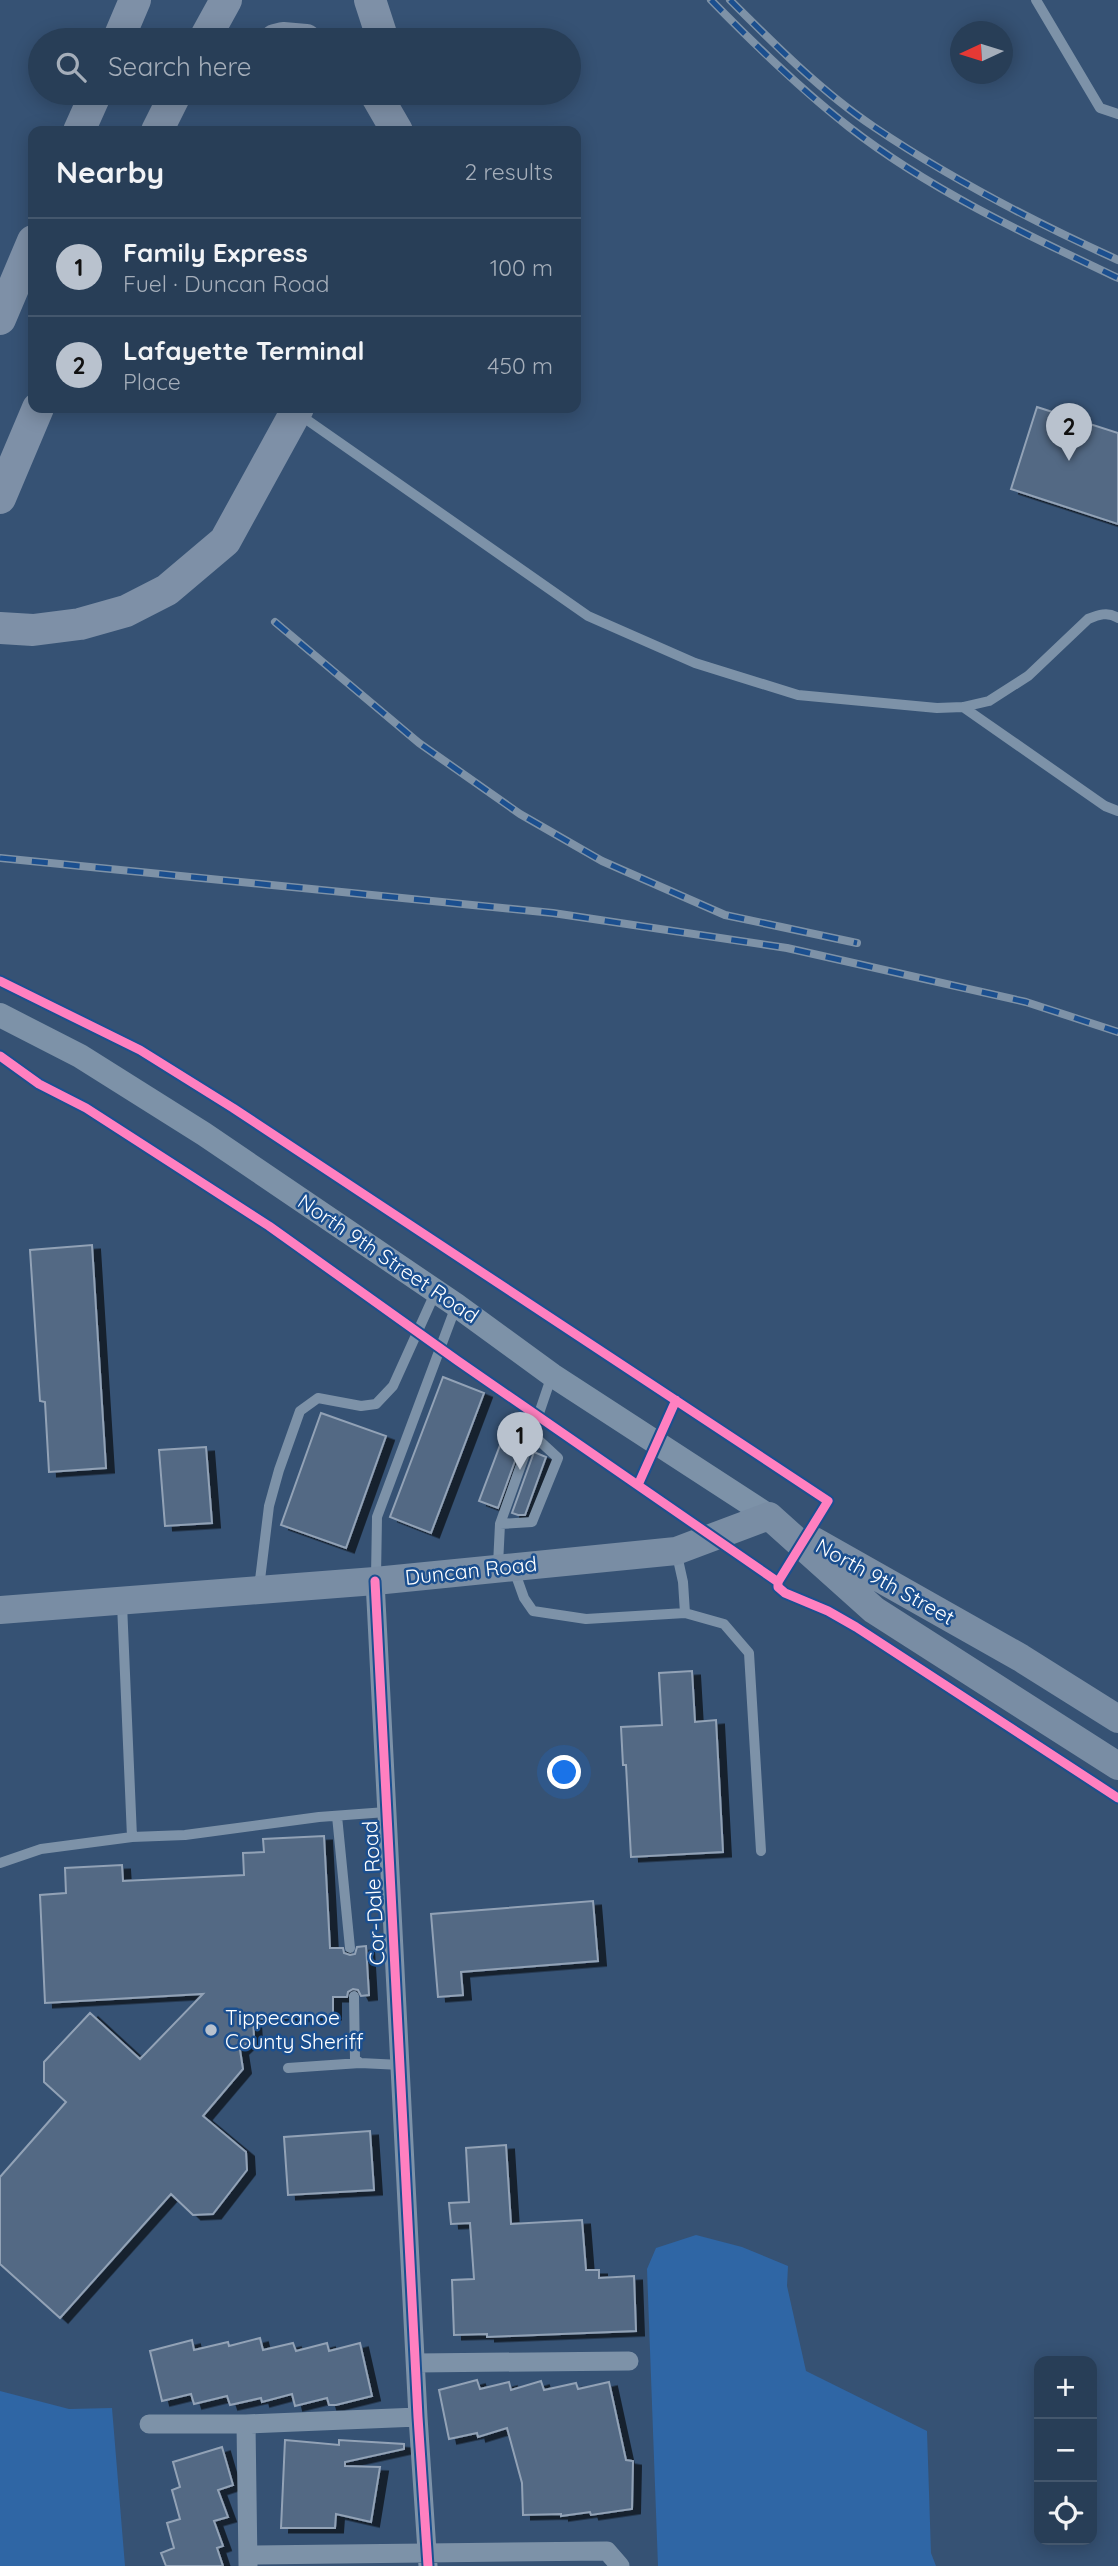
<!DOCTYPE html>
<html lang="en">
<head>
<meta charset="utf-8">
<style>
	:root { --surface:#283e57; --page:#30455d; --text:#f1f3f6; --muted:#a5aeba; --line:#44576d; --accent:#b9c2ce }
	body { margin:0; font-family:Quicksand,sans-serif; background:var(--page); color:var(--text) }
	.controls { position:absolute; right:21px; bottom:21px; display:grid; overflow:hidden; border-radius:14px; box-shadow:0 4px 18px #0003 }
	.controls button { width:63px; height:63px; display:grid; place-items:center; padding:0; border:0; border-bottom:2px solid var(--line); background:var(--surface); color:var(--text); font:35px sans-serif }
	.compass { position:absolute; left:950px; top:21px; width:63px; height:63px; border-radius:50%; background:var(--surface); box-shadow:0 4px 18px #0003; rotate:266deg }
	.you { position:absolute; left:565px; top:1773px; width:24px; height:24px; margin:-18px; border:5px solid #fff; border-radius:50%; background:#1a73e8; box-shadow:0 0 0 10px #1a73e833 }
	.badge { display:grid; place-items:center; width:46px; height:46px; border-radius:50%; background:var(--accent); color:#111; font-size:23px; font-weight:700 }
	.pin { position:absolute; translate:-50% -58px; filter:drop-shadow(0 2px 4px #0008) }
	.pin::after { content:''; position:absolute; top:37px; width:24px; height:21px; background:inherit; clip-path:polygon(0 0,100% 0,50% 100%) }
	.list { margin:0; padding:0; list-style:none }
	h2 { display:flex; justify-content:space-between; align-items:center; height:91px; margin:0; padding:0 28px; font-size:30px }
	h2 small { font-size:23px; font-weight:400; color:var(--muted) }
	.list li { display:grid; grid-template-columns:46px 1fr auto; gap:21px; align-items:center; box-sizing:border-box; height:98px; padding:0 28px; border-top:2px solid var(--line) }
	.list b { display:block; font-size:26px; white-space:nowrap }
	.list p { margin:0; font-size:23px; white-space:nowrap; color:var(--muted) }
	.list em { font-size:23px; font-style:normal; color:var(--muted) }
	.icon { flex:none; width:38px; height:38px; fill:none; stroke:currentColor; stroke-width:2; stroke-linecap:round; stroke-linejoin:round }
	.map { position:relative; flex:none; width:1118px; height:2566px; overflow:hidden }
	.search { position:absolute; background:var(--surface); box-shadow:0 4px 18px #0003; left:28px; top:28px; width:553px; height:77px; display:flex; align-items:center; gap:18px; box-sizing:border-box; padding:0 24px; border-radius:38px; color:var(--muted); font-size:26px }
	.panel { position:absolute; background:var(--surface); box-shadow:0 4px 18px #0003; left:28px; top:126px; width:553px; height:287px; border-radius:14px }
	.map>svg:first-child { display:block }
	.green { fill:#2f66a5 }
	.building { fill:#526984; stroke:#92a2b6; stroke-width:2; filter:url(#shadow) }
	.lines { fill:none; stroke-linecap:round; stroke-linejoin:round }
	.service { stroke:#7d92a8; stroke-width:10 }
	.minor { stroke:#7d92a8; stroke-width:19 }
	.tertiary { stroke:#7d92a8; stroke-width:24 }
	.secondary { stroke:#798da4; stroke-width:28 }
	.trunk { stroke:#7e90a7; stroke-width:32 }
	.rail-casing { stroke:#7e92a7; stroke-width:8 }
	.rail { stroke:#1b4f8f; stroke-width:5; stroke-dasharray:16; stroke-linecap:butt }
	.cycleway-casing { stroke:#1b4f8f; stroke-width:13 }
	.cycleway { stroke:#ff80c0; stroke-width:9 }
	.poi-dot { fill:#b9c2ce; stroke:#1b4f8f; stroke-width:2.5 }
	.labels { text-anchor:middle; stroke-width:5; stroke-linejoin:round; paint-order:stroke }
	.street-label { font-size:21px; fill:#fff; stroke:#1b4f8f }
	.poi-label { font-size:21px; fill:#fff; stroke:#1b4f8f; text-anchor:start }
</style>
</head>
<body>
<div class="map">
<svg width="1118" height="2566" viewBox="0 0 1118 2566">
	<defs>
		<filter id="shadow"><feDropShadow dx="8" dy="4.5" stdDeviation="0" flood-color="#0009"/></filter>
	</defs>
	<rect width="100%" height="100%" fill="#365274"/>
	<path class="green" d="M696 2235 742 2247 788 2266 787 2286 806 2371 927 2431 931 2553 936 2566H658L647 2269 656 2248Z
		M0 2391 69 2409 112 2408 125 2566H0Z"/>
	<path class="building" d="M1037 407 1118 433V524L1011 489Z
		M92 1245 106 1468 49 1472 45 1402 40 1401 30 1250Z
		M443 1377 484 1393 431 1533 390 1517Z
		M321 1413 386 1436 346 1548 281 1525Z
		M502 1440 520 1447 498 1508 479 1501Z
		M206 1447 212 1523 165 1526 159 1450Z
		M534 1452 546 1457 525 1515H518L512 1513Z
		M692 1671 695 1722 716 1720 723 1852 631 1857 626 1765H623L621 1727 662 1725 659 1673Z
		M324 1836 330 1948H343L344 1953 350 1955 355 1954 357 1947 366 1946 369 1995 361 1996 358 1990 353 1989 348 1992 347 1997H333V2015L253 2019 254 2037 240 2050 243 2069 203 2116 246 2152 247 2170 213 2214 193 2215 171 2194 60 2318 0 2264V2177L66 2102 44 2082V2062L90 2013 140 2059 203 1994 45 2003 40 1895 66 1893 65 1868 122 1865 123 1881 244 1875 243 1853 264 1852 263 1839Z
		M593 1901 598 1961 461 1972 463 1995 438 1997 431 1914Z
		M370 2131 374 2190 288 2195 284 2137Z
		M506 2145 511 2224 582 2220 586 2270H599V2278L634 2276 636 2331 487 2337V2334L454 2335 452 2280 474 2279 470 2223 451 2224 449 2203 469 2202 466 2148Z
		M260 2338 263 2350 293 2343 296 2351 327 2343 329 2351 360 2343 372 2396 336 2405H329L327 2398 295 2406 292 2394 262 2402 261 2398 230 2405 227 2396 194 2404 191 2394 162 2401 150 2351 192 2340 194 2350 228 2342 229 2346Z
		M477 2380 480 2389 509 2382 511 2390 541 2381 544 2390 576 2383 578 2389 609 2382 626 2460 633 2461 632 2509 591 2515 590 2512 561 2516V2514L523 2515 522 2483 507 2428 478 2437 477 2433 449 2439 439 2390Z
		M285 2440 339 2445V2440L404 2444V2449L345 2462V2466L380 2467 371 2522 336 2514 335 2528H281Z
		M222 2447 233 2485 218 2490 228 2517 214 2521 223 2546 217 2548 223 2566H166L161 2553 174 2548 167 2523 180 2519 172 2490 180 2487 173 2462Z"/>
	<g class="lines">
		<path class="service" d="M1036 0 1100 108 1118 114
			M300 415 588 616 695 663 798 695 937 708 963 707 989 701 1028 676 1088 619C1098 615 1108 611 1118 618
			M963 707 1105 806 1118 811
			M500 1524 532 1434
			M677 1555 683 1582 685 1613 724 1624 749 1653 761 1851
			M498 1565 500 1524 532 1522 558 1458 532 1434 552 1375
			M514 1570 524 1598 533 1611 586 1619 685 1613
			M376 1577 377 1517 456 1306
			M259 1588 269 1506 279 1470 300 1411 318 1398 361 1406 376 1404 393 1386 436 1291
			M122 1604 132 1837
			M337 1816 350 1948
			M0 1863 41 1849 132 1837 185 1835 319 1817 386 1812
			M354 1996 355 2059 360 2063 401 2065
			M288 2068 360 2063"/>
		<path class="minor" d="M375 1581 418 2417 428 2566
			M416 2363 629 2361
			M149 2424H246L418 2417
			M246 2424 248 2565
			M248 2555 607 2551 620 2566"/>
		<path class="tertiary" d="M0 1015 80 1056 204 1134 456 1305 552 1375 769 1516"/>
		<path class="secondary" d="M769 1516 874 1610 1118 1766
			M814 1541 1021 1658 1118 1719
			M0 1610 375 1581 676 1551 769 1516"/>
		<path class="trunk" d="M370 0 383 40
			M118 40 135 0
			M204 40 226 0
			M275 40 283 38 306 40
			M375 93 397 131
			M79 131 96 93
			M157 131 176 93
			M0 319 33 241
			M0 498 38 408
			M0 628 33 630 80 624 126 611 167 590 225 541 298 408"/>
		<defs>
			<path id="rail" d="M711 0C755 45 799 88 849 127 930 190 1025 234 1118 278
				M730 0C775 45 822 92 874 127 951 179 1034 222 1118 260
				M275 622 419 743 520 814 602 861 725 915 857 943
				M0 858 553 913 787 948 1026 1002 1118 1032"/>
		</defs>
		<use href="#rail" class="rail-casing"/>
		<use href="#rail" class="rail"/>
		<defs>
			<path id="cycleway" d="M0 981 140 1050 233 1108 828 1501 778 1582
				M0 1056 39 1084 86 1108 269 1226 458 1361 778 1582V1587L785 1593 828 1611 856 1627 1118 1798
				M638 1485 676 1400
				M375 1581 418 2417 428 2566"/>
		</defs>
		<use href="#cycleway" class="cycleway-casing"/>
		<use href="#cycleway" class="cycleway"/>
	</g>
	<circle class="poi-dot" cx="211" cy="2030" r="7"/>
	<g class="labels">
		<g class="street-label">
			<text transform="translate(388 1259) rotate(34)" y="7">North 9th Street Road</text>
			<text transform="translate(471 1571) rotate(-6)" y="7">Duncan Road</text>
			<text transform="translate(885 1582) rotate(29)" y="7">North 9th Street</text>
			<text transform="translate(374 1893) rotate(-93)" y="7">Cor-Dale Road</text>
		</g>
		<g class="poi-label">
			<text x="225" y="2025">Tippecanoe<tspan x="225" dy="24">County Sheriff</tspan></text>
		</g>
	</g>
</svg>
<div class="controls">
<button>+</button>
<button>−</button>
<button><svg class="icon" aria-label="locate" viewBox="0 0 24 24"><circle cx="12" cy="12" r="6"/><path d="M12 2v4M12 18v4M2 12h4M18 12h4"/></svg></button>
</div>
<svg class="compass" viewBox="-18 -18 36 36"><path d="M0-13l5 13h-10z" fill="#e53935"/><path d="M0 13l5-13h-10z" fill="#a5aeba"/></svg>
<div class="you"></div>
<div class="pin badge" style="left:520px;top:1470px">1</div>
<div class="pin badge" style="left:1069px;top:461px">2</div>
<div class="search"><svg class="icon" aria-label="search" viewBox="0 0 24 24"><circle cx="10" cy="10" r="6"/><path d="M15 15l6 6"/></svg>Search here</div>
<section class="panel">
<h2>Nearby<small>2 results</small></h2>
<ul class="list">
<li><span class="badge">1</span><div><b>Family Express</b><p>Fuel · Duncan Road</p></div><em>100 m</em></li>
<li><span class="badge">2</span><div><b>Lafayette Terminal</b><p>Place</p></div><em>450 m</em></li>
</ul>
</section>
</div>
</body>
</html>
